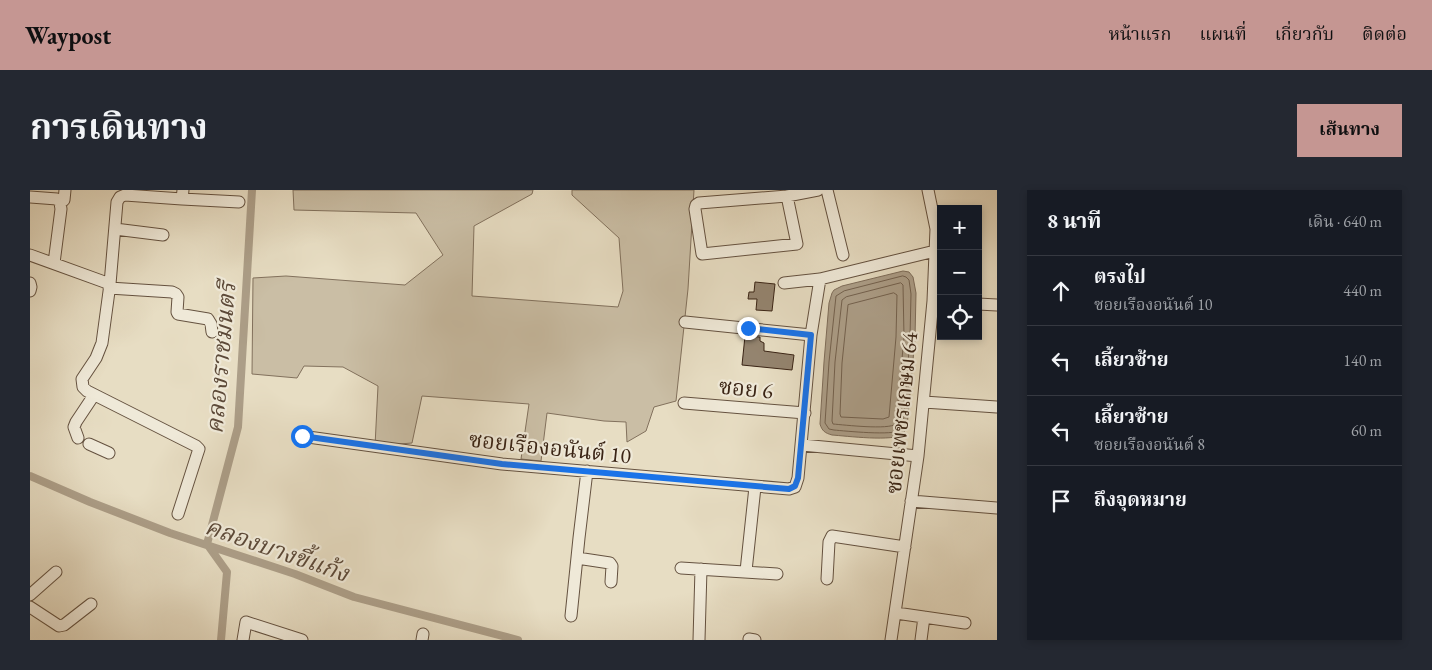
<!DOCTYPE html>
<html lang="th">
<head>
<meta charset="utf-8">
<style>
	:root { --surface:#171b24; --page:#242831; --text:#f1f3f6; --muted:#9ea1a6; --line:#363941; --accent:#c59692 }
	body { margin:0; font-family:"EB Garamond","Noto Serif Thai",serif; background:var(--page); color:var(--text) }
	.controls { position:absolute; right:15px; top:15px; display:grid; overflow:hidden; border-radius:0px; box-shadow:0 2px 8px #0003 }
	.controls button { width:45px; height:45px; display:grid; place-items:center; padding:0; border:0; border-bottom:1px solid var(--line); background:var(--surface); color:var(--text); font:25px sans-serif }
	.stop { position:absolute; width:15px; height:15px; margin:-11px; border:4px solid #1a73e8; border-radius:50%; background:#fff }
	.stop.end { background:#1a73e8; border-color:#fff; box-shadow:0 1px 5px #0008 }
	.list { margin:0; padding:0; list-style:none }
	h2 { display:flex; justify-content:space-between; align-items:center; height:65px; margin:0; padding:0 20px; font-size:21px }
	h2 small { font-size:16px; font-weight:400; color:var(--muted) }
	.list li { display:grid; grid-template-columns:32px 1fr auto; gap:15px; align-items:center; box-sizing:border-box; height:70px; padding:0 20px; border-top:1px solid var(--line) }
	.list b { display:block; font-size:19px; white-space:nowrap }
	.list p { margin:0; font-size:16px; white-space:nowrap; color:var(--muted) }
	.list em { font-size:16px; font-style:normal; color:var(--muted) }
	.icon { flex:none; width:28px; height:28px; fill:none; stroke:currentColor; stroke-width:2; stroke-linecap:round; stroke-linejoin:round }
	.map { position:relative; flex:none; width:967px; height:450px; overflow:hidden; border-radius:0px }
	header { display:flex; align-items:center; gap:30px; box-sizing:border-box; height:70px; padding:0 25px; background:var(--accent); color:#111 }
	header strong { font-size:24px }
	nav { display:flex; gap:28px; margin-inline-start:auto; font-size:18px }
	.intro { display:flex; align-items:center; justify-content:space-between; box-sizing:border-box; height:120px; padding:0 30px }
	h1 { margin:0; font-size:35px }
	.button { padding:12px 22px; border-radius:0px; background:var(--accent); color:#111; font-size:18px; font-weight:700 }
	main { display:flex; gap:30px; padding:0 30px }
	aside { flex:1; background:var(--surface); border-radius:0px; box-shadow:0 2px 8px #0003 }
	.map>svg:first-child { display:block }
	.green { fill:#cabea5; stroke:#82715d }
	.water { fill:#ac9e88; stroke:#7e6d5a }
	.lines { fill:none; stroke-linecap:round; stroke-linejoin:round }
	.shore { stroke:#73614e; stroke-width:1 }
	.canal { stroke:#ac9e88; stroke-width:8 }
	.building { fill:#94846f; stroke:#3a2415 }
	.minor-casing { stroke:#655240; stroke-width:13 }
	.minor { stroke:#efe9d8; stroke-width:11 }
	.route { stroke:#1a73e8; stroke-width:6 }
	.labels { text-anchor:middle; stroke-width:4.5; stroke-linejoin:round; paint-order:stroke }
	.street-label { font-size:22px; fill:#3a2415; stroke:#efe9d8 }
	.water-label { font-size:24px; font-style:italic; fill:#5c4938; stroke:#efe9d8 }
</style>
</head>
<body>
<header>
<strong>Waypost</strong>
<nav><a>หน้าแรก</a><a>แผนที่</a><a>เกี่ยวกับ</a><a>ติดต่อ</a></nav>
</header>
<div class="intro"><h1>การเดินทาง</h1><a class="button">เส้นทาง</a></div>
<main>
<div class="map">
<svg width="967" height="450" viewBox="0 0 967 450">
	<rect width="100%" height="100%" fill="#e7ddc3"/>
	<filter id="stains"><feTurbulence type="fractalNoise" baseFrequency=".004" numOctaves="4"/><feColorMatrix values="0 0 0 0 .2 0 0 0 0 .09 0 0 0 0 .02 0 0 0 .5 -.17"/></filter>
	<radialGradient id="worn" r=".72"><stop offset=".6" stop-color="#630" stop-opacity="0"/><stop offset="1" stop-color="#630" stop-opacity=".3"/></radialGradient>
	<path class="green" d="M263 0H503L502 4 444 36 442 106 588 117 593 101 589 48 542 5V0H664L658 99 646 211 624 217 616 241 597 252 596 232 574 231 517 223 511 271 491 269 499 214 392 206 382 253 345 256 348 196 313 177 274 176 267 188 222 184 223 88 256 86 375 95 413 65 386 23 264 20Z"/>
	<path class="water" d="M873 81 879 82 883 87 886 103 885 148 877 237C876 238 874 243 873 244 864 252 816 246 802 245 795 243 792 241 790 234L794 172 799 113 802 103 804 100 812 96Z"/>
	<g class="lines">
		<path class="shore" d="M873 86 876 87 879 90 881 104 880 147 874 225C873 229 873 236 870 240 864 246 815 241 804 240L799 239 795 233 799 172 806 106 814 101Z
			M871 93 873 95 874 147 866 234C858 240 815 235 803 234L802 231 805 172 812 110 816 107Z
			M864 103 867 105 866 147 859 227 853 229 811 227 810 224 812 173 818 115Z"/>
		<path class="canal" d="M0 286 60 312 140 343 265 384 324 407 488 450
			M191 450 197 382 177 354 208 237 222 0"/>
	</g>
	<path class="building" d="M725 92 745 94 742 121 726 120 727 109H718L719 102H724Z
		M715 146 730 147V151L734 153V161L764 165 762 180 712 175Z"/>
	<g class="lines">
		<defs>
			<path id="minor" d="M797 0 813 65
				M757 6 767 54 672 64 665 19 666 15 669 13 757 6 788 0
				M0 7 27 9 30 13 31 19 24 73
				M152 9 209 12
				M30 13 34 10 35 0
				M85 39 133 45
				M0 65 80 94
				M0 93 1 97 0 101
				M754 93 790 89 905 61
				M79 98 142 102 146 104 148 107 147 122 148 124 178 129 181 134 182 142
				M948 114 967 115
				M655 132 781 145
				M894 212 967 217
				M654 213 775 223
				M271 246 472 274 759 299 765 297 768 288 781 145 790 89
				M48 248 44 237 46 232 64 205
				M59 254 79 263
				M772 255 888 266
				M881 311 967 318
				M148 324 167 265 169 259 166 256 57 201 53 197 52 189 66 168 72 153 80 94 87 12 90 7 95 5 152 9 153 0
				M547 368 580 373 582 376 581 392
				M651 378 747 384
				M716 381 725 297
				M797 389 799 352 802 346 875 357
				M0 405 26 382
				M0 417 29 436 34 435 61 414
				M866 423 935 433
				M541 426 549 348 557 281
				M719 449 725 450
				M213 450 216 432 272 450
				M392 450 393 444
				M669 450 671 379
				M861 450 888 266 903 111 906 39 898 0
				M891 450 894 427"/>
		</defs>
		<use href="#minor" class="minor-casing"/>
		<use href="#minor" class="minor"/>
	</g>
	<g class="lines">
		<path class="route" d="M272 246 472 274 759 299 765 296 768 288 781 145 718 138"/>
	</g>
	<g class="labels">
		<g class="street-label">
			<text transform="translate(716 198) rotate(5)" y="8">ซอย 6</text>
			<text transform="translate(871 223) rotate(-84)" y="8">ซอยเพชรเกษม 64</text>
			<text transform="translate(520 257) rotate(6)" y="8">ซอยเรืองอนันต์ 10</text>
		</g>
		<g class="water-label">
			<text transform="translate(191 168) rotate(-85)" y="8">คลองราชมนตรี</text>
			<text transform="translate(247 360) rotate(19)" y="8">คลองบางขี้แก้ง</text>
		</g>
	</g>
	<rect width="100%" height="100%" filter="url(#stains)"/>
	<rect width="100%" height="100%" fill="url(#worn)"/>
</svg>
<div class="controls">
<button>+</button>
<button>−</button>
<button><svg class="icon" aria-label="locate" viewBox="0 0 24 24"><circle cx="12" cy="12" r="6"/><path d="M12 2v4M12 18v4M2 12h4M18 12h4"/></svg></button>
</div>
<div class="stop" style="left:272px;top:246px"></div>
<div class="stop end" style="left:718px;top:138px"></div>
</div>
<aside>
<h2>8 นาที<small>เดิน · 640 m</small></h2>
<ul class="list">
<li><svg class="icon" aria-label="ahead" viewBox="0 0 24 24"><path d="M12 20V5M6 11l6-6 6 6"/></svg><div><b>ตรงไป</b><p>ซอยเรืองอนันต์ 10</p></div><em>440 m</em></li>
<li><svg class="icon" aria-label="left" viewBox="0 0 24 24"><path d="M17 20v-9H6M10 6l-5 5 5 5"/></svg><div><b>เลี้ยวซ้าย</b></div><em>140 m</em></li>
<li><svg class="icon" aria-label="left" viewBox="0 0 24 24"><path d="M17 20v-9H6M10 6l-5 5 5 5"/></svg><div><b>เลี้ยวซ้าย</b><p>ซอยเรืองอนันต์ 8</p></div><em>60 m</em></li>
<li><svg class="icon" aria-label="arrive" viewBox="0 0 24 24"><path d="M6 21V4h12l-3 4 3 4H6"/></svg><div><b>ถึงจุดหมาย</b></div></li>
</ul>
</aside>
</main>
</body>
</html>
